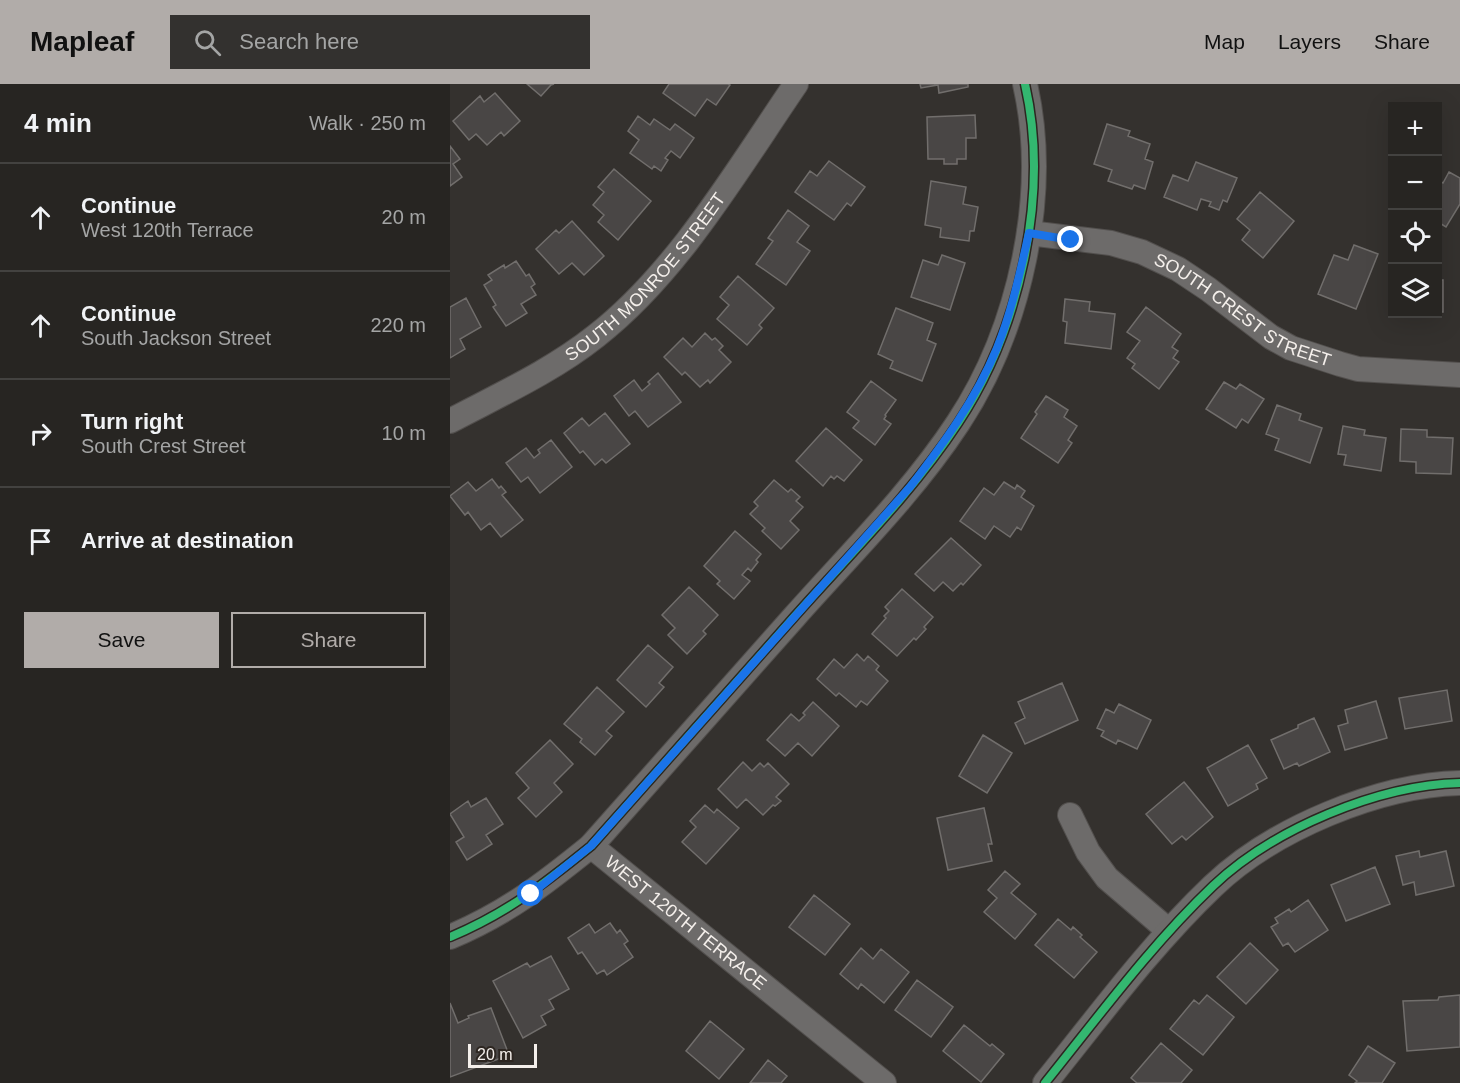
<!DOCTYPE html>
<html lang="en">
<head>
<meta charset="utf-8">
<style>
	:root { --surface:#272522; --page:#33312f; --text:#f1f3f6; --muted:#a4a5a5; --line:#434240; --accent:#b1aca9 }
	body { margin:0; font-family:Arial,sans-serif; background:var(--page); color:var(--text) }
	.controls { position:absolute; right:18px; top:18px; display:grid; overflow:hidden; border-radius:0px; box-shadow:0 6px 24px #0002 }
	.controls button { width:54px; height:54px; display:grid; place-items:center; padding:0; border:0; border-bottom:2px solid var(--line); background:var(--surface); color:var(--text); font:30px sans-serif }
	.scale { position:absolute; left:18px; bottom:15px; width:69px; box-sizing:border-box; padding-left:6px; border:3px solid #f4efeb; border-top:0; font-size:16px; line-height:21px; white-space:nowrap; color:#f4efeb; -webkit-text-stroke:4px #2d2621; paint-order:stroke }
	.stop { position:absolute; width:18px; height:18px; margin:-14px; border:4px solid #1a73e8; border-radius:50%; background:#fff }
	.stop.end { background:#1a73e8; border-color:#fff; box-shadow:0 2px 6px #0008 }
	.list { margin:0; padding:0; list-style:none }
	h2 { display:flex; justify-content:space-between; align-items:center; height:78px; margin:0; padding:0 24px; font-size:26px }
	h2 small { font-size:20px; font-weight:400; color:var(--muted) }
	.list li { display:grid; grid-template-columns:39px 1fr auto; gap:18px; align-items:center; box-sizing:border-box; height:108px; padding:0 24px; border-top:2px solid var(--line) }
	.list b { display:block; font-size:22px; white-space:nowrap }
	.list p { margin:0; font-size:20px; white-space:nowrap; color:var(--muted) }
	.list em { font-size:20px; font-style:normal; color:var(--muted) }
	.actions { display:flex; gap:12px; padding:18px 24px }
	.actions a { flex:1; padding:14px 0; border:2px solid var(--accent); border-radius:0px; text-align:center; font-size:21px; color:var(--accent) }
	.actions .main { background:var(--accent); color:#111 }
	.icon { flex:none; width:33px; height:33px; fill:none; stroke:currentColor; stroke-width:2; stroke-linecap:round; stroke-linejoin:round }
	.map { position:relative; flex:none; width:1010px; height:999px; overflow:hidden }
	header { display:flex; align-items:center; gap:36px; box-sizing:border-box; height:84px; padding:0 30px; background:var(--accent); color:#111 }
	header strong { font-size:28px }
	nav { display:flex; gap:33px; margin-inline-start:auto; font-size:21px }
	.search { width:420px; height:54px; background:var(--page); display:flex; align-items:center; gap:15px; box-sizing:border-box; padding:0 21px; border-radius:0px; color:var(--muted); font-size:22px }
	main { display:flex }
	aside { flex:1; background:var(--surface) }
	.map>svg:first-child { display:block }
	.building { fill:#494645; stroke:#716e6c; stroke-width:1.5 }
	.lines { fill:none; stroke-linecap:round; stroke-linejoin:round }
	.minor-casing { stroke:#524f4d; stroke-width:26 }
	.minor { stroke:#6d6b6a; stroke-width:24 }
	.cycleway-casing { stroke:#2d2621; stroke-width:11 }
	.cycleway { stroke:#33b770; stroke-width:8 }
	.route { stroke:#1a73e8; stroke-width:8 }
	.labels { text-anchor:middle; stroke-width:4.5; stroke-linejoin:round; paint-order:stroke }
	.street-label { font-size:18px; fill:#f4efeb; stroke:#2d2621 }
</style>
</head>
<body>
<header>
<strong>Mapleaf</strong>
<div class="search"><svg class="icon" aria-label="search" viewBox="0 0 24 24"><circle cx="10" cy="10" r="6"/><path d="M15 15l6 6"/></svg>Search here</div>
<nav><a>Map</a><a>Layers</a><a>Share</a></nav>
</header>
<main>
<aside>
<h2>4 min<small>Walk · 250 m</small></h2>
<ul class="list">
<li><svg class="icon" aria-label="ahead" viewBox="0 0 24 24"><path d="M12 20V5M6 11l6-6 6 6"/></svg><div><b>Continue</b><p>West 120th Terrace</p></div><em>20 m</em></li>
<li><svg class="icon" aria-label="ahead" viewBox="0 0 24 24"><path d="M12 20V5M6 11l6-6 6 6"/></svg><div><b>Continue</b><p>South Jackson Street</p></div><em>220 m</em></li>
<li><svg class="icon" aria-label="right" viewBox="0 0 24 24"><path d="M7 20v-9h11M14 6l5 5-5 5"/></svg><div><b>Turn right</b><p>South Crest Street</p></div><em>10 m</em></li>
<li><svg class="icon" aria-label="arrive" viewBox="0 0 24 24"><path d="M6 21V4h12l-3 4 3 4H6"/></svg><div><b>Arrive at destination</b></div></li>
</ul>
<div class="actions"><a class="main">Save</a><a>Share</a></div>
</aside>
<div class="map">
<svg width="1010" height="999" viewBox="0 0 1010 999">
	<rect width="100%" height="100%" fill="#34312e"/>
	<path class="building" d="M77 0H104L101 1 91 12Z
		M219 0H278L280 1 266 21 257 15 245 32 213 9Z
		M470 0H518V3L489 9 488 1 471 4Z
		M45 9 70 37 54 52 51 48 37 61 26 50 19 56 3 37 30 12 34 18Z
		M525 31 526 54H516V75H507V80H494V75H478L477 33Z
		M188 32 200 41 204 35 220 46 225 40 244 54 230 74 221 67 215 74 218 76 211 87 204 82 202 85 180 69 189 56 178 47Z
		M657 40 680 47 678 52 700 60 695 75 703 78 695 105 684 101 682 105 658 97 662 86 644 80Z
		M0 62 10 75 3 80 12 93 0 102Z
		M379 77 415 103 401 122 397 119 384 136 345 108 360 87 367 92Z
		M746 78 787 94 777 118 773 116 769 126 759 122 761 118 751 115 747 126 714 113 723 91 738 97Z
		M164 85 201 117 168 156 148 138 154 131 143 121 154 108 148 103Z
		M999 88 1010 94V120L996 143 988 138V96L993 99Z
		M481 97 516 103 513 120 528 123 524 147H520L519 157 490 153 491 144 475 141Z
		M810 108 844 137 813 174 792 156 800 146 787 135Z
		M338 126 359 142 347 158 360 167 336 201 306 180 323 157 318 154Z
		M122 137 154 172 134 191 122 179 109 190 86 165 106 146 109 149Z
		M904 161 928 170 906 225 868 210 884 171 898 176Z
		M492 171 515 179 500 226 461 213 473 176 488 181Z
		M66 177 76 192 79 190 85 200 81 203 86 211 71 220 77 229 56 242 43 223 46 221 34 201 42 196 38 191 54 181 55 184Z
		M288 192 324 224 309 241 312 244 297 261 267 235 279 221 270 213Z
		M988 196H993V228H988Z
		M16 214 31 243 10 255 15 265 0 274V223Z
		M615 215 640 218 639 227 665 230 661 265 615 259 617 238 613 237Z
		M696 223 731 250 722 263 728 267 723 274 729 278 709 305 682 284 685 280 677 274 690 257 677 248Z
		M446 224 483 239 477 256 486 260 472 297 440 284 443 277 428 270Z
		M255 249 262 256 265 254 273 262 269 266 281 278 260 299 258 296 250 303 235 288 232 291 214 273 233 254 242 263Z
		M208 289 231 318 198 343 185 327 179 332 164 312 184 296 192 307 200 300 198 298Z
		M421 297 446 316 435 331 436 332 434 335 441 340 425 361 403 344 409 337 397 328Z
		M774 298 786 305 790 300 814 315 798 339 792 335 786 344 756 325Z
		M596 312 618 326 614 333 627 342 618 356 622 359 608 379 571 354 587 330 585 328Z
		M827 321 851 330 849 336 872 344 860 379 825 366 829 355 816 350Z
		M155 329 180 360 156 379 152 375 145 381 133 367 130 369 114 349 132 334 139 342Z
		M893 342 915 346 914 351 936 354 931 387 894 381 896 371 888 370Z
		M376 344 412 376 394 397 387 392 384 395 381 392 373 402 346 377Z
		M951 345 977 346V353L1003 354 1001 390 966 389V378L950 377Z
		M101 356 122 383 90 409 78 393 71 398 56 379 76 364 84 374 90 369 88 366Z
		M42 395 49 404 51 402 56 408 52 411 73 436 51 453 40 439 31 446 18 428 15 431 0 412 18 398 26 407Z
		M324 396 338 408 341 405 350 413 346 417 353 423 340 437 349 446 331 465 312 447 315 444 300 430 308 422 304 418Z
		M554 398 565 405 567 401 575 407 571 413 584 422 571 446 567 443 560 453 544 442 535 455 510 437 534 404 544 411Z
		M285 447 311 470 306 476 308 478 301 487 298 484 292 491 300 497 284 515 267 500 270 497 254 482Z
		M501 454 531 481 513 501 511 499 503 507 493 498 484 507 465 490Z
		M239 503 268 531 253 547 256 550 237 570 218 551 225 544 212 531Z
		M452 505 483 533 474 543 476 545 466 556 464 554 447 572 422 550 436 534 434 532 439 527 435 523Z
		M198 561 223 583 209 599 214 603 196 623 167 596Z
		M407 570 414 577 418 572 429 582 426 586 438 597 417 621 411 617 406 623 389 609 386 612 367 595 384 575 394 584Z
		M612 599 628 636 575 660 565 639 575 634 568 618Z
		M147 603 174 628 156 647 162 652 145 671 130 658 132 655 114 640Z
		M997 606 1002 637 955 645 949 614Z
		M926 617 937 654 895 666 888 642 898 639 895 626Z
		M363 618 389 642 362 672 348 659 335 672 317 656 341 630 349 637 355 631 353 629Z
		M669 620 701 636 687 665 668 656 666 660 651 652 654 647 647 644 656 625 664 629Z
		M864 634 880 668 849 682 847 679 834 685 821 656 848 644V641Z
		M533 651 562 669 537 709 509 692Z
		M100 656 123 680 104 699 112 708 86 733 68 714 79 704 66 689Z
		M798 661 817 694 806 700 808 705 778 722 757 684Z
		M293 678 302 687 310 679 314 683 318 679 339 700 326 713 331 717 325 722 323 721 313 731 296 715 287 724 268 705Z
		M734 698 763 733 736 756 732 752 722 760 696 730Z
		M36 714 53 740 36 751 42 760 17 776 6 758 14 753 0 730 18 717 21 723Z
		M255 721 264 729 267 725 289 744 256 780 232 758 246 743 240 737Z
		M534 724 542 760H538L542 777 498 786 487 734Z
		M969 767 970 773 996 767 1004 802 966 811 964 798 953 801 946 772Z
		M925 783 940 820 896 837 881 801Z
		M555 787 570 800 561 809 586 830 565 855 534 828 547 814 538 806Z
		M364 811 400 840 375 871 339 843Z
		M858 816 878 846 845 868 838 859 833 862 821 843 828 839 825 834 839 825 841 828Z
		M608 835 621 846 623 843 632 851 630 853 647 868 624 894 585 861Z
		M160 839 167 849 170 846 178 857 174 860 183 873 157 891 154 886 147 890 132 868 128 870 118 854 139 840 145 849Z
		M800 859 828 886 796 920 767 893Z
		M411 864 423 875 431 865 459 888 434 919 411 900 408 905 390 890Z
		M101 872 119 905 99 916 104 925 91 932 96 941 73 954 43 897 77 879 80 883Z
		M467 896 503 923 481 953 445 926Z
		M757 911 784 933 753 971 720 945 744 916 749 920Z
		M1010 911V963L957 967 953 917 988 916 989 913Z
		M0 919 8 939 19 934 18 932 41 924 59 971 0 993Z
		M260 937 294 965 269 995 236 967Z
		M514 941 540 962 542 960 554 970 531 998 493 967Z
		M711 959 742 986 731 999H687L681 994Z
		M918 962 945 979 932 999H905L907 997 899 991Z
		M318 976 337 992 331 999H300Z"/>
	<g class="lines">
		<defs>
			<g id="minor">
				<path id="s1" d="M579 149 661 159 692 168 728 185 758 205 821 253 841 264 890 280 908 285 1010 291"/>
				<path id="s2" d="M0 337C49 311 102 287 146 252 228 188 287 86 346 0"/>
				<path d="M620 731 638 768 657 794 719 847"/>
				<path id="s3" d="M141 762 434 999"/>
				<path d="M0 853C57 829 94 800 141 762 209 685 277 609 345 532 401 469 462 409 508 339 570 245 600 110 575 0"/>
				<path d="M595 999C649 932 701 861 763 802 823 745 928 701 1010 699"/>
			</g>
		</defs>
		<use href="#minor" class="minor-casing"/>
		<use href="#minor" class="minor"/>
		<defs>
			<path id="cycleway" d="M0 853C57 829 94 800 141 762 209 685 277 609 345 532 401 469 462 409 508 339 570 245 600 110 575 0
				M595 999C649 932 701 861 763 802 823 745 928 701 1010 699"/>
		</defs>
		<use href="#cycleway" class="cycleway-casing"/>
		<use href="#cycleway" class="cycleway"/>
	</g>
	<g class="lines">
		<path class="route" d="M81 810 141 762 460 403C494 359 526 315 547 264 562 227 570 188 579 149L621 156"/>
	</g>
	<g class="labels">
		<g class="street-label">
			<text dy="6" stroke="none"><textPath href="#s2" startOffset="246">SOUTH MONROE STREET</textPath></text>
			<text dy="6" stroke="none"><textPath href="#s1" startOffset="232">SOUTH CREST STREET</textPath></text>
			<text dy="6" stroke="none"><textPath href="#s3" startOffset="122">WEST 120TH TERRACE</textPath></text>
		</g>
	</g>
</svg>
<div class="controls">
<button>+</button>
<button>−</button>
<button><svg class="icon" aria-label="locate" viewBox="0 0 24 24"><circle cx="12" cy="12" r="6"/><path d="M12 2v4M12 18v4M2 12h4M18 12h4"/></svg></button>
<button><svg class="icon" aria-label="layers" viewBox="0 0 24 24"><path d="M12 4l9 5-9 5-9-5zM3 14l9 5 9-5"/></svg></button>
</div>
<div class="scale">20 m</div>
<div class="stop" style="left:81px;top:810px"></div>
<div class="stop end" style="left:621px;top:156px"></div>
</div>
</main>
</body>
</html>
